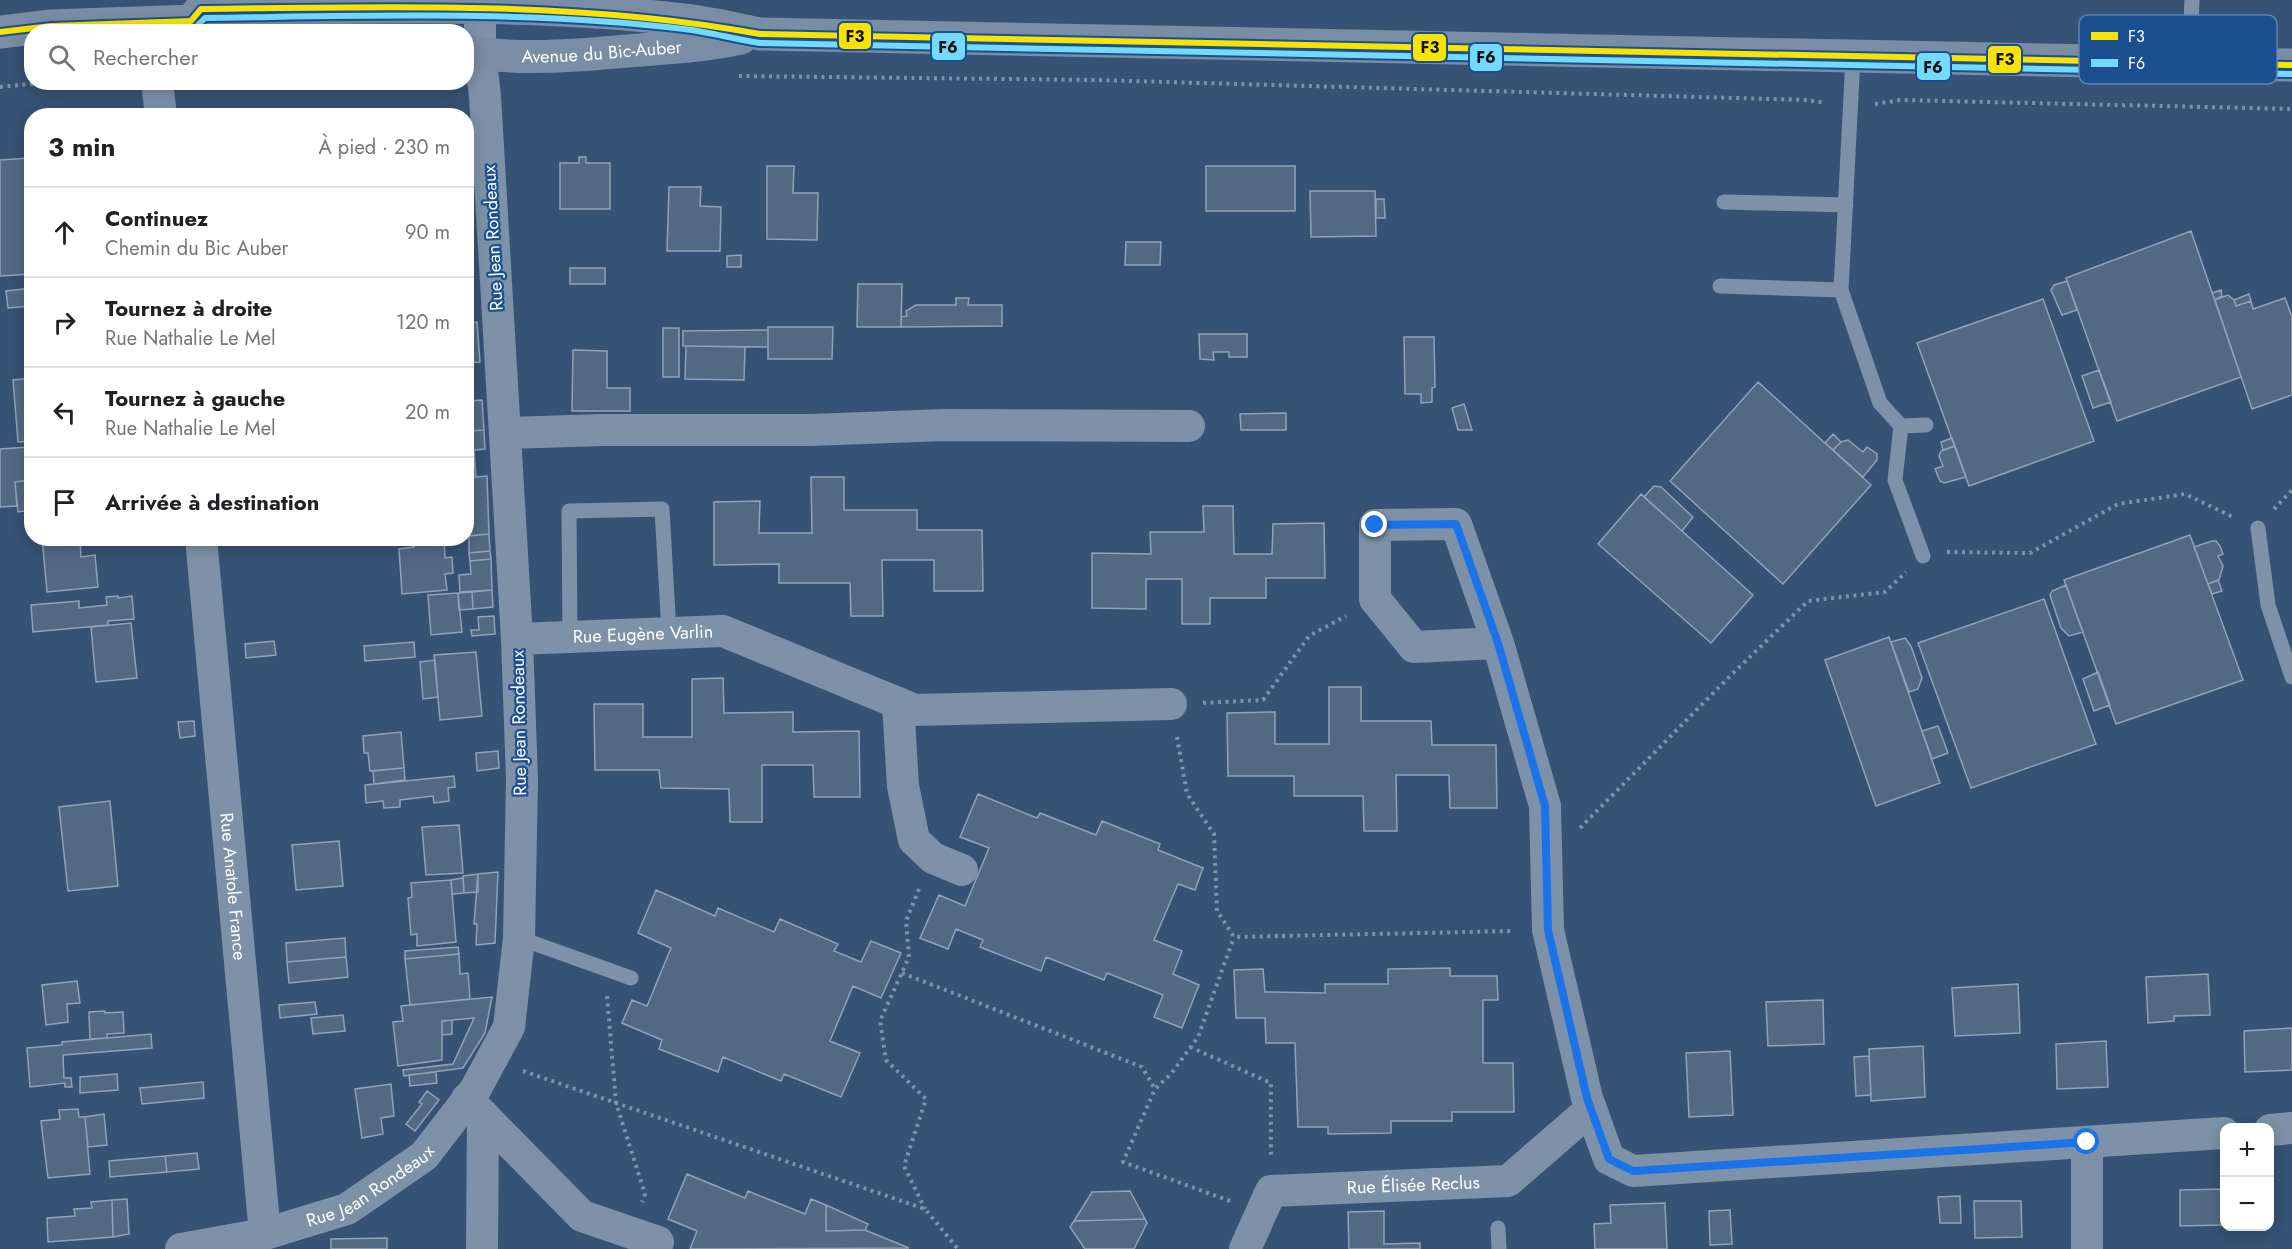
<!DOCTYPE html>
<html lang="fr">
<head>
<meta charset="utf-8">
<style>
	:root { --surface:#fff; --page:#f6f6f6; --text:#202124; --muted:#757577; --line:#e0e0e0 }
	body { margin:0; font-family:Jost,sans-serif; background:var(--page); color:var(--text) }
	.controls { position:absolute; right:18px; bottom:18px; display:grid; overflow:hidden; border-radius:12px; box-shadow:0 3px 15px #0003 }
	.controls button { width:54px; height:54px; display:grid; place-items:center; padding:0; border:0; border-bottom:2px solid var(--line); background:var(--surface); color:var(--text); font:30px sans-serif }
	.stop { position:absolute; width:18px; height:18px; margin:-14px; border:4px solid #1a73e8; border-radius:50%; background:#fff }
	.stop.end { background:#1a73e8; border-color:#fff; box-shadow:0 2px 6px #0008 }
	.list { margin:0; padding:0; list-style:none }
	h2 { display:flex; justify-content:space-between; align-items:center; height:78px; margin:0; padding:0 24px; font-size:26px }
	h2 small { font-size:20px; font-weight:400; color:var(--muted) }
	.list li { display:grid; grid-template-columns:39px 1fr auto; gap:18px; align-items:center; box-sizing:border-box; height:90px; padding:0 24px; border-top:2px solid var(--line) }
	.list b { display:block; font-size:22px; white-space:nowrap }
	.list p { margin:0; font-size:20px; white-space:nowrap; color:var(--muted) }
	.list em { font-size:20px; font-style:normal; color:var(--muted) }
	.icon { flex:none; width:33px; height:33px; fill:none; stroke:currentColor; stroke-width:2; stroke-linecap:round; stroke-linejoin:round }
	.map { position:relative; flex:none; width:2292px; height:1249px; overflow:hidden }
	.search { position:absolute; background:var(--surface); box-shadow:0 3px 15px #0003; left:24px; top:24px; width:450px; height:66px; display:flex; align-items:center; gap:15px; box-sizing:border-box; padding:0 21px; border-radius:24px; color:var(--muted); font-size:22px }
	.panel { position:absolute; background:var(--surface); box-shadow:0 3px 15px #0003; left:24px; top:108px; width:450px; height:438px; border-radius:24px }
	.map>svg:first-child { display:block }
	.building { fill:#526984; stroke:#92a2b6; stroke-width:1.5 }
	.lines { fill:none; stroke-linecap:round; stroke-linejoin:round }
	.path { stroke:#7d92a8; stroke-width:4; stroke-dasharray:3 4.5; stroke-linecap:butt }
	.service { stroke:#7d92a8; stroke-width:15 }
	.minor { stroke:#7d92a8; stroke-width:32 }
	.secondary { stroke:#798da4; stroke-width:33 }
	.bus-1-casing { stroke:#1b4f8f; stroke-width:10 }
	.bus-2-casing { stroke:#1b4f8f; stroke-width:10 }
	.bus-1 { stroke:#f8e400; stroke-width:6 }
	.bus-2 { stroke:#73dafc; stroke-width:6 }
	.route { stroke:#1a73e8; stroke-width:8 }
	.labels { text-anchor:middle; stroke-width:4.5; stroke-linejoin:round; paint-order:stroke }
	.street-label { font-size:18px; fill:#fff; stroke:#1b4f8f }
	.key { fill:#1b4f8f; stroke:#5f84b1; stroke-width:1.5 }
	.key-label { font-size:16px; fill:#fff }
	.line-badge { stroke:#1b4f8f; stroke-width:2 }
	.pale-badge-label { font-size:16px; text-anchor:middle; font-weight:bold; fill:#111 }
</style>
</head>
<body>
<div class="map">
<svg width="2292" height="1249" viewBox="0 0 2292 1249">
	<rect width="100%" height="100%" fill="#365274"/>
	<path class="building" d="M579 157H586V163H610V209H560V163H579Z
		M29 158 32 188V274L0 276V160Z
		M767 166H794L793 193H818L817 240 767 239Z
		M1206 166H1295V211H1206Z
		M669 187H701L700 206 721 207 720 251H667Z
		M466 189H469L471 212 466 213Z
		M1310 191H1375L1376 236 1311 237Z
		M1376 199H1384L1385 218H1376Z
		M2191 231 2241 377 2117 421 2066 278Z
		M1126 242H1161L1160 265H1125Z
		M741 255V267H727V256Z
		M570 268H605V284H570Z
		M2067 281 2077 310 2062 315 2051 290 2054 285Z
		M858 284H902L901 327H857Z
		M32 288V306L8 308 6 291Z
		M2221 290 2222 296 2215 300 2212 293Z
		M2249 294 2251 301 2236 306 2234 300Z
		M2228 295 2234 300 2236 306 2251 301 2253 309 2285 298 2292 317V395L2252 409 2215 300Z
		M956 298H969L968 305H1002V326L901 327V317L907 316 906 311 916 305H956Z
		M2043 299 2094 441 1969 486 1917 343Z
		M477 322 480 362 466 363V323Z
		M768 327H833L832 359H768Z
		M663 328H679V377H663Z
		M768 330V347L683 346V331Z
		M1199 334H1247V357H1229V352H1213L1214 360 1200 359Z
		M1404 337H1434L1435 387 1432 388V402L1421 403V394H1405Z
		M686 346 745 347 744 380 685 379Z
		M573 350 607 351V388H630V411H572Z
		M2099 370 2111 402 2093 408 2082 376Z
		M32 378V441L18 442 13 380Z
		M1758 382 1871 485 1783 584 1670 481Z
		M482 400 484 430 466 431V401Z
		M1464 404 1472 430H1458L1452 408Z
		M1286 413V430H1241L1240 414Z
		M484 430 485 449 466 451V431Z
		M1833 434 1841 442 1833 450 1825 443Z
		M1952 438 1955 446 1943 450 1941 442Z
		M1848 440 1863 452 1867 447 1877 454V460L1863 477 1833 450 1841 442Z
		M27 441H32L31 480 15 482 17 506 0 507V449L28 447Z
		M1955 446 1966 477 1944 483 1940 481 1935 469 1943 466 1939 456 1941 451Z
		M474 450 475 466 466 467V451Z
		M475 466 476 477 466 478V467Z
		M487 476 489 534 466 536V478Z
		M811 477H844V510H917V530H982L983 591H934V560H882L883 616H851L850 583H779V564L714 565V502L760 501 759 533H812Z
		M31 480 32 510 18 512 15 482Z
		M1654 486 1661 487 1693 517 1682 531 1644 497Z
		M1641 494 1753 595 1711 643 1598 544Z
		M1203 506H1233L1234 554H1272L1273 524 1324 523 1325 578H1266V598H1210V624H1182V579H1146V609L1092 608V553L1151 554 1150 532H1204Z
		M489 534 490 551 469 553V536Z
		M2190 535 2243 680 2116 724 2064 580Z
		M42 538H80L81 557 95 555 98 587 47 592Z
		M402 538H440L402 542Z
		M444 538 445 558 452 557 453 573 445 574 447 590 402 594 399 549 414 547V541Z
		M2212 541H2216L2220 546 2223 554 2218 556 2223 566 2219 580 2208 584 2194 547Z
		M490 551 491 559 470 561 469 553Z
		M491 559 492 590 460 592 459 575 471 574 470 561Z
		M2218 580 2222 591 2212 594 2208 584Z
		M2066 585 2083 632 2069 636 2061 628 2050 595 2052 591Z
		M492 590 493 607 473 609 472 592Z
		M472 592 473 609 459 610 458 593Z
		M458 593 462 632 431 635 428 595Z
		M118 596V598L132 596 134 619 108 621V625L33 632 31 605 79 601V608L107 605 106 597Z
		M2044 599 2096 744 1971 788 1918 643Z
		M494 616 495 634 472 636 471 630H479L478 617Z
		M131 623 137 678 96 682 91 627Z
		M1889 637 1940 783 1876 806 1825 660Z
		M1905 638 1911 646 1922 678 1918 689 1909 692 1891 642Z
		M274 641 276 655 246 658 245 644Z
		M414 642 415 657 365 661 364 646Z
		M476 652 482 716 440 720 434 655Z
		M435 660 438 697 423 699 420 662Z
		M2098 672 2110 705 2094 711 2083 679Z
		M723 678 724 713 793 712V732L859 731 860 797H814L813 765H762V822H730L729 789 661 788 659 770H595L594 704H643V737H692V679Z
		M1329 687H1361V721H1431L1432 745H1496L1497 808H1450L1449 775H1396L1397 831H1364L1363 796H1294V776H1228L1227 713 1275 712V744H1329Z
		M194 721 195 736 180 738 178 722Z
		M1938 726 1948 753 1932 759 1922 731Z
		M401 732 404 768 370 771 368 753H364L363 736Z
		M498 751 499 768 477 771 476 753Z
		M404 768 405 780 374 784 373 771Z
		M454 776 455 787 448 788 449 801 434 803 433 796 400 800V807L384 808 383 801 366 803 365 785Z
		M978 794 1037 818 1040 813 1096 835 1102 821 1160 844 1158 850 1203 868 1195 890 1178 884 1154 940 1182 951 1173 974 1199 985 1182 1028 1154 1017 1163 995 1107 973 1104 980 1046 957 1041 971 980 947 983 940 956 929 948 949 920 938 939 895 965 906 989 848 960 837Z
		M110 801 118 886 68 891 59 807Z
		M459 825 463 873 426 875 422 827Z
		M339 841 343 886 296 890 292 845Z
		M498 872 495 943 476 945 477 924H474L478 874Z
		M478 874V892L464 893 463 876Z
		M463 878 464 893 452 894 451 880Z
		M451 880 456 942 417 946V934L411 935 408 898 412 897 411 883Z
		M656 890 715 916 718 908 774 932 780 919 838 944 834 951 861 962 871 941 901 953 881 998 853 986 830 1041 860 1053 841 1097 784 1074 781 1081 723 1057 718 1072 659 1049 662 1040 622 1023 632 1000 647 1006 671 948 638 933Z
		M345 938 346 957 287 962 286 943Z
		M458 947 459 954 405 959V951Z
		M459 954 460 974 468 973 470 999 410 1005 405 959Z
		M346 957 348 977 289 983 287 962Z
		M1450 968V976H1497L1498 1000H1483V1063H1513L1514 1112H1452V1121H1391V1133L1328 1134V1127H1298L1295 1043H1266L1265 1018H1236L1234 970 1263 969 1265 992 1325 993V984H1388V969Z
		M2208 974 2210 1015 2174 1016V1021L2148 1023 2146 977Z
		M77 981 80 1003 67 1004 68 1022 46 1025 42 985Z
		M2018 984 2020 1033 1955 1036 1952 988Z
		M492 997 485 1033 463 1068 404 1076 403 1070 453 1064 474 1018 442 1021V1060L398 1066 393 1022 403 1021 401 1006Z
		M1823 1000 1824 1044 1768 1046 1766 1002Z
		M315 1002 317 1014 280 1018 279 1005Z
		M105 1011V1013L123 1012 124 1033 107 1034V1038L90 1039 89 1012Z
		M343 1015 345 1031 313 1034 311 1018Z
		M452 1020V1034L442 1035V1021Z
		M2292 1028V1070L2245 1072 2244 1031Z
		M151 1034 152 1048 63 1055 64 1078H71L72 1087H65V1083L30 1087 27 1048 62 1045V1042Z
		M2106 1041 2108 1087 2057 1089 2056 1044Z
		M1923 1046 1925 1097 1871 1101 1869 1049Z
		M1730 1051 1733 1115 1689 1117 1686 1053Z
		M1869 1056 1871 1095 1856 1096 1854 1057Z
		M436 1072 437 1083 410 1086 409 1075Z
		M117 1074 118 1090 80 1093V1077Z
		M203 1082 204 1098 142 1104 140 1088Z
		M391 1084 394 1116 381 1118 383 1134 362 1138 355 1089Z
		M427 1091 439 1100 415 1131 406 1124 422 1104 419 1102Z
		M78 1109 79 1117H85L90 1174 48 1178 41 1121 60 1119 59 1110Z
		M104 1114 107 1145 88 1147 85 1117Z
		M197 1153 199 1169 167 1172 165 1156Z
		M165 1156 167 1172 110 1177 109 1161Z
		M687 1174 745 1198 748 1191 805 1214 811 1199 826 1205V1231L865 1230 909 1248 690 1249 697 1231 668 1219Z
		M2224 1189V1225L2180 1226V1190Z
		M1130 1191 1145 1219 1074 1221 1092 1192Z
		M1960 1196 1961 1223H1940L1938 1197Z
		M127 1199 129 1234 113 1237 112 1200Z
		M112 1200 113 1237 48 1242 47 1218 75 1216 74 1209 92 1208 91 1202Z
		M1974 1201H2021L2022 1237 1975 1238Z
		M1665 1203 1667 1249H1595L1594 1224 1611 1223 1610 1205Z
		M826 1205 868 1224 865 1230 826 1231Z
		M1730 1210 1732 1244 1710 1245 1709 1211Z
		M1384 1211V1244L1420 1243V1249H1349L1348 1212Z
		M1145 1219 1147 1223 1134 1249H1085L1070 1227 1074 1221Z
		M387 1238V1249H331V1239Z"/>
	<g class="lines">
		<path class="path" d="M739 76 1095 80 1807 100 1826 103
			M0 87 50 82
			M1875 104 1900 100 2292 109
			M2274 509 2292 490
			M1947 552 2030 553 2118 504 2185 494 2235 518
			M1203 703 1263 700 1309 636 1346 616
			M1177 737 1187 794 1214 834 1217 911 1234 937 1513 931
			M1580 828 1731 675 1808 601 1885 592 1906 572
			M919 889 906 921 909 957 880 1021 886 1060 926 1099 904 1166 925 1209
			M902 973 1142 1067 1155 1089
			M607 996 616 1103 645 1194 642 1202
			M1190 1047 1271 1083V1158
			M523 1071 925 1209 958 1249
			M1230 1201 1123 1162 1155 1089 1171 1074 1198 1037 1234 937"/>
		<path class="service" d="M1853 57 1841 290 1880 403 1901 426 1926 425
			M2189 63 2192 0
			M1724 202 1846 205
			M1720 286 1841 290
			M1901 426 1895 480 1923 556
			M2258 528 2268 605 2292 677
			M570 637 569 511 662 509 669 633
			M519 938 631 978
			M1498 1228 1499 1249"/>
		<g class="minor">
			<path d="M157 82 161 116"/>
			<path d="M505 433 602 430H811L945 425 1189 426"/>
			<path id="s1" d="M201 538 265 1234"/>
			<path id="s2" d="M517 639 723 631 915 710 1171 704"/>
			<path d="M1498 643 1414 647 1375 599V525L1456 524 1498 643 1545 806 1548 930 1587 1098 1609 1159 1633 1171 2224 1133"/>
			<path d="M898 703 903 786 914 840 933 858 962 870"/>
			<path d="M467 1099 582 1216 658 1242"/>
			<path d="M2270 1130 2292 1128"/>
			<path d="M2087 1142V1249"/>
			<path id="s3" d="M181 1249 265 1234 347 1209 424 1156 475 1090 509 1027 519 938 522 780 517 639 485 96 480 54V0"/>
			<path d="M482 1249 483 1115"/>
			<path id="s4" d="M1245 1249 1271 1191 1508 1181 1591 1109"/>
		</g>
		<g class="secondary">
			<path d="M0 32 51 26 191 21 201 9C362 8 524 1 684 20 709 23 735 29 760 34L2292 65"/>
			<path id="s5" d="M466 52C520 60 573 56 627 51 665 48 703 46 741 38"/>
		</g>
		<defs>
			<path id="bus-1" d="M0 32 51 26 191 21 201 9C387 7 577 0 760 34L2292 65"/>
			<path id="bus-2" d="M149 32 193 30 205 18C365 16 525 10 684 29 709 32 734 39 760 43L2292 74"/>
		</defs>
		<use href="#bus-1" class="bus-1-casing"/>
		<use href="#bus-2" class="bus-2-casing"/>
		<use href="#bus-1" class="bus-1"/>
		<use href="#bus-2" class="bus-2"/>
	</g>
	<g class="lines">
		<path class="route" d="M1375 525 1456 524 1498 643 1545 806 1548 930 1587 1098 1609 1159 1633 1171 2087 1142"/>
	</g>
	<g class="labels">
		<g class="street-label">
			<text dy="6" stroke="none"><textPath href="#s5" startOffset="136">Avenue du Bic-Auber</textPath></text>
			<text transform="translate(493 238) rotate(-93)" y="6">Rue Jean Rondeaux</text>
			<text dy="6" stroke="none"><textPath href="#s2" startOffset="126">Rue Eugène Varlin</textPath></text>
			<text transform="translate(519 723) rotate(-91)" y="6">Rue Jean Rondeaux</text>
			<text dy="6" stroke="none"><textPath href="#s1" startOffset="350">Rue Anatole France</textPath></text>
			<text dy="6" stroke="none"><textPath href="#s3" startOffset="202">Rue Jean Rondeaux</textPath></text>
			<text dy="6" stroke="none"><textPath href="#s4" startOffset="206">Rue Élisée Reclus</textPath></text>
		</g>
	</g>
	<rect x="2079" y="15" width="198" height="69" rx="9" class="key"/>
	<rect x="2091" y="32" width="27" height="8" fill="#f8e400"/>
	<rect x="2091" y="59" width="27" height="8" fill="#73dafc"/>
	<g class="key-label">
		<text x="2128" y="42">F3</text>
		<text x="2128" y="69">F6</text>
	</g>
	<g class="line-badge">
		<rect x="838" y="22" width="34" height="28" rx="6" fill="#f8e400"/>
		<rect x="931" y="32" width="35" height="29" rx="6" fill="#73dafc"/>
		<rect x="1412" y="33" width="35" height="29" rx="6" fill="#f8e400"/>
		<rect x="1469" y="43" width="34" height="29" rx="6" fill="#73dafc"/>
		<rect x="1987" y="45" width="35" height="29" rx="6" fill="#f8e400"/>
		<rect x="1916" y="52" width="35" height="29" rx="6" fill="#73dafc"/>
	</g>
	<g class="pale-badge-label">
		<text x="855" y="42">F3</text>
		<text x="948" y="53">F6</text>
		<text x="1430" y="53">F3</text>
		<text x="1486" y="63">F6</text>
		<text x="2005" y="65">F3</text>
		<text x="1933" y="73">F6</text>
	</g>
</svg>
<div class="controls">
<button>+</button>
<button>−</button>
</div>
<div class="stop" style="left:2087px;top:1142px"></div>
<div class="stop end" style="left:1375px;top:525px"></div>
<div class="search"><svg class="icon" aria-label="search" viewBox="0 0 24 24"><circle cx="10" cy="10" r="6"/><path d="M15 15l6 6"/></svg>Rechercher</div>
<section class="panel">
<h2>3 min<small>À pied · 230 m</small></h2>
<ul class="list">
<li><svg class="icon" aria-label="ahead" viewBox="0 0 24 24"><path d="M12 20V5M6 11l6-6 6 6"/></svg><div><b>Continuez</b><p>Chemin du Bic Auber</p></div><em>90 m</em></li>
<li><svg class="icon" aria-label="right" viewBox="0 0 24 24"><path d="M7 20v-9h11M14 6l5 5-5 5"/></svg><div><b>Tournez à droite</b><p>Rue Nathalie Le Mel</p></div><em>120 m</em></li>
<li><svg class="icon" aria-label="left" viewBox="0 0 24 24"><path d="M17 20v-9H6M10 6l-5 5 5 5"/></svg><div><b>Tournez à gauche</b><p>Rue Nathalie Le Mel</p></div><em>20 m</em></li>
<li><svg class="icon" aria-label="arrive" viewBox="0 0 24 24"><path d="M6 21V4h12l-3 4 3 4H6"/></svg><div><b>Arrivée à destination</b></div></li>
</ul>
</section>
</div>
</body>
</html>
